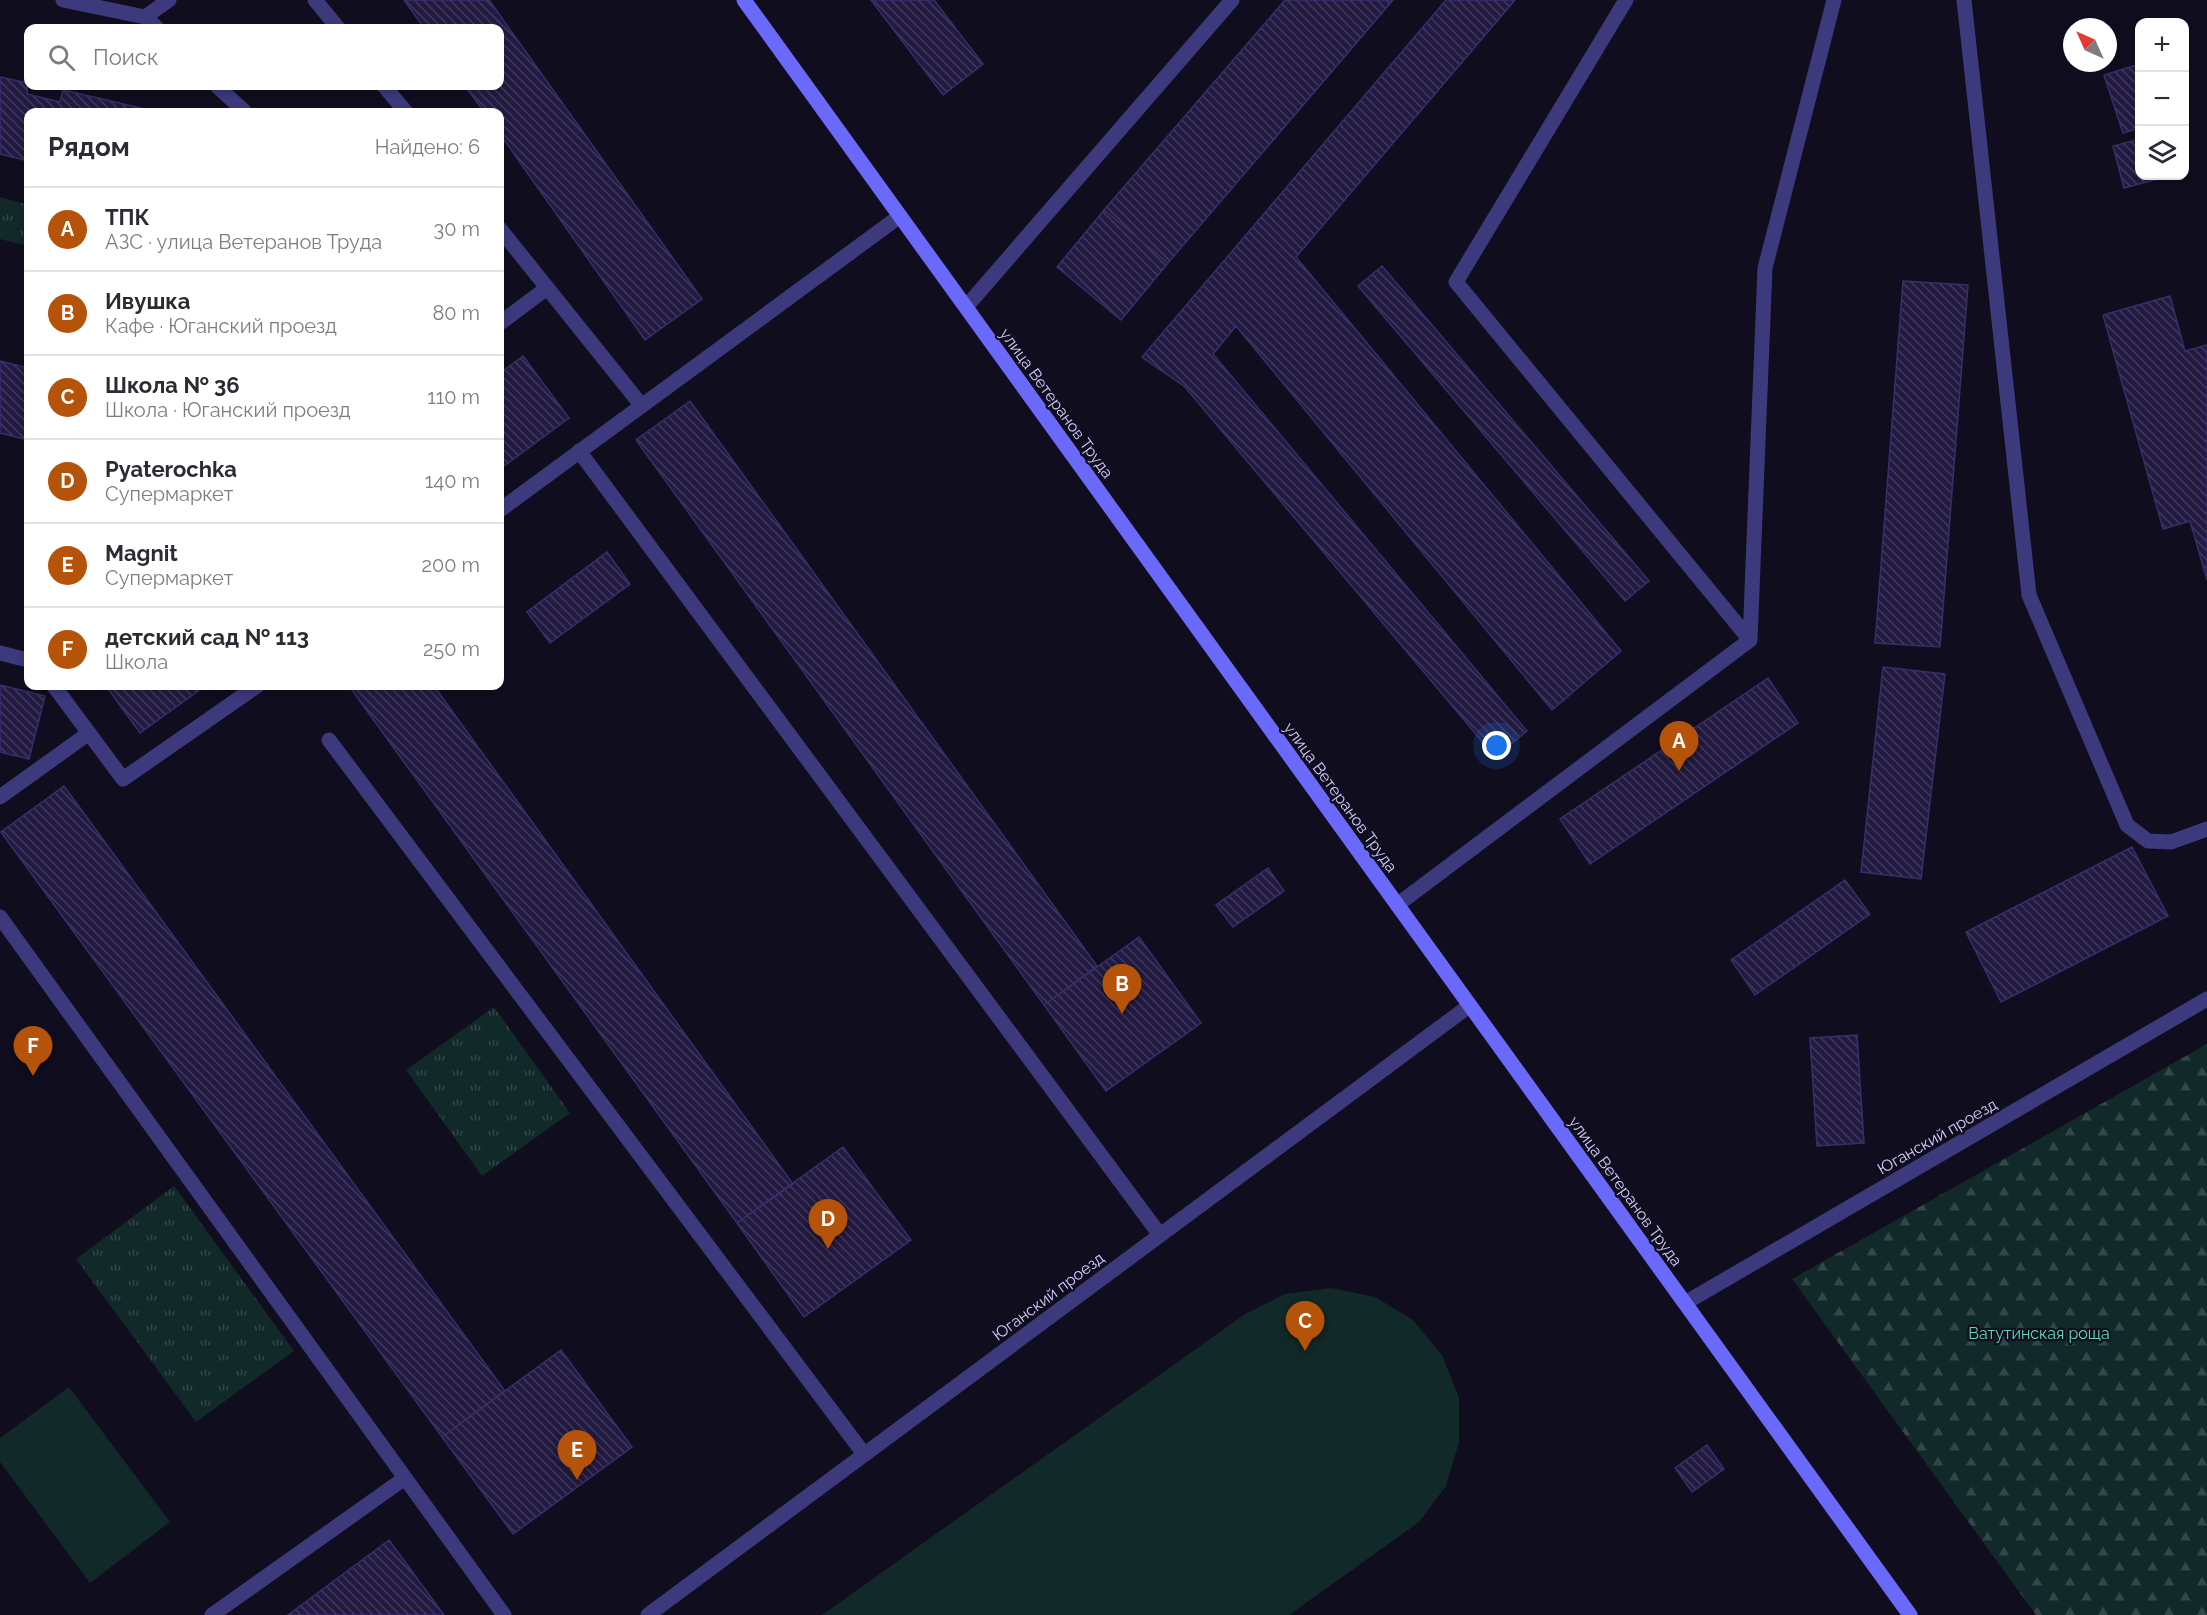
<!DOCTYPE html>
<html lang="ru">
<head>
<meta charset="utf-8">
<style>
	:root { --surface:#fff; --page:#f2f2f3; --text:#2b2b33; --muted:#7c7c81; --line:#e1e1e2; --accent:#b45309 }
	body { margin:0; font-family:Raleway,sans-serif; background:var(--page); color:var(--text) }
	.controls { position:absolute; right:18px; top:18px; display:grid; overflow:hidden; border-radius:12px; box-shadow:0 3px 9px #0003 }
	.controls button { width:54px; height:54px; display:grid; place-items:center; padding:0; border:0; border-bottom:2px solid var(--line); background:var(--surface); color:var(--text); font:30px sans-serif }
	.compass { position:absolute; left:2063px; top:18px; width:54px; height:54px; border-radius:50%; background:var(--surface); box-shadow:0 3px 9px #0003; rotate:315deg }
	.you { position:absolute; left:1497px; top:746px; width:21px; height:21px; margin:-15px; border:4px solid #fff; border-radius:50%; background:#1a73e8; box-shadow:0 0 0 9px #1a73e833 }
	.badge { display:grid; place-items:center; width:39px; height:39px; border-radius:50%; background:var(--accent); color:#fff; font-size:20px; font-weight:700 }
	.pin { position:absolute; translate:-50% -50px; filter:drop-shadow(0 2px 3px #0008) }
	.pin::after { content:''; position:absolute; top:32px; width:21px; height:18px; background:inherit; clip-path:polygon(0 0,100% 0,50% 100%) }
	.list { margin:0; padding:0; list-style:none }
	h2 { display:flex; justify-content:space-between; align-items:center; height:78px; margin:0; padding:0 24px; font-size:26px }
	h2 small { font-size:20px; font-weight:400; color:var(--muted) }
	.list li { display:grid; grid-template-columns:39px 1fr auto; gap:18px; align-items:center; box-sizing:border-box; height:84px; padding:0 24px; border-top:2px solid var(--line) }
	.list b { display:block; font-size:22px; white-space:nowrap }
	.list p { margin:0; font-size:20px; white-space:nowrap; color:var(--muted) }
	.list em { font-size:20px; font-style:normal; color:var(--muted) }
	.icon { flex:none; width:33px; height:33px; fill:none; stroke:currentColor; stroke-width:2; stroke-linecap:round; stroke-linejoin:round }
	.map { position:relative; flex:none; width:2207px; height:1615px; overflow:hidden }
	.search { position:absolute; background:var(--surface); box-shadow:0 3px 9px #0003; left:24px; top:24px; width:480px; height:66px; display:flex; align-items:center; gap:15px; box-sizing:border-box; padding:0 21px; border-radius:12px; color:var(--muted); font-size:22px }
	.panel { position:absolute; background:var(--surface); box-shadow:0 3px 9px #0003; left:24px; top:108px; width:480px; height:582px; border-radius:12px }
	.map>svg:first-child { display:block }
	.grass { fill:url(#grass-tufts) }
	.forest { fill:url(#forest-firs) }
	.pitch { fill:#112928 }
	.building { fill:url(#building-back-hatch); stroke:#392d6b; stroke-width:1.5 }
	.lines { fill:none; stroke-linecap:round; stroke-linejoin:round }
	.lane { stroke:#3c3a7d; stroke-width:15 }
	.street { stroke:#3c3a7d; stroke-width:15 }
	.secondary { stroke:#6b69f9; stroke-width:15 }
	.labels { text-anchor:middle; stroke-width:4.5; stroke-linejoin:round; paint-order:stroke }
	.street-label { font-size:16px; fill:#d3cefd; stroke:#100d1f }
	.park-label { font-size:16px; fill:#5ddaba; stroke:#100d1f }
</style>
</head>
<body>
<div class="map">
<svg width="2207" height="1615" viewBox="0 0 2207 1615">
	<defs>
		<pattern id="grass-tufts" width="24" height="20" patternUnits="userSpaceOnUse" patternTransform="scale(1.5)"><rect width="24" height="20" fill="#112928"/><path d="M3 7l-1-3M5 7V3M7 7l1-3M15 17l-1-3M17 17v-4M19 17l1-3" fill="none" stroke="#334748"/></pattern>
		<pattern id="forest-firs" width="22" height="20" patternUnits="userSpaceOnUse" patternTransform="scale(1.5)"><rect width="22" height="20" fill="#112928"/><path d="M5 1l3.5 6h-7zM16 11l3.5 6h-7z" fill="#334748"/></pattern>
		<pattern id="building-back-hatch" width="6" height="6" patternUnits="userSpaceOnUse" patternTransform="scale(1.5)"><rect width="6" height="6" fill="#221a40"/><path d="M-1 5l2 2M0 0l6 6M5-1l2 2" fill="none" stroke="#413a5c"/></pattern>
	</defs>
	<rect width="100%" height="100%" fill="#100d1f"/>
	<path class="grass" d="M0 197 28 205V246L0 239Z
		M494 1007 570 1113 482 1176 406 1070Z
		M174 1186 294 1351 196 1422 76 1259Z"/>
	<path class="forest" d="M2207 1044V1615H2036L1792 1279Z"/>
	<path class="pitch" d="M1331 1288 1375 1297 1413 1320 1442 1355 1459 1398V1442L1446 1486 1419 1522 1289 1615H822L1245 1314 1285 1294Z
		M69 1387 170 1522 90 1583 0 1462V1438Z"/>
	<path class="building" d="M404 0H489L702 299 645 340 500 134V112H484L465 86H500V28H424Z
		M871 0H934L983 64 943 95Z
		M1285 0H1393L1168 263 1104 210Z
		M1446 0H1515L1296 257 1621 651 1552 710 1236 326 1213 354 1527 731 1495 757 1185 387 1142 357Z
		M2140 64V128L2123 133 2104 75Z
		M0 77 28 83 27 94 60 102 63 90 141 108V112H28V161L0 154Z
		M2140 139V176H2169L2124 188 2113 146Z
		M1104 210 1168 263 1121 320 1057 267Z
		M1382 266 1649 581 1625 601 1358 286Z
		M1903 281 1968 285 1940 647 1875 643Z
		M2170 296 2185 351 2207 345V580L2190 521 2163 529 2103 315Z
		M523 356 569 418 500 469V373Z
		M0 361 28 368V440L0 433Z
		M690 401 1097 966 1044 1005 636 440Z
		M607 552 630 584 550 643 527 612Z
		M1883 667 1945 674 1921 879 1861 872Z
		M1768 678 1798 723 1590 864 1560 819Z
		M0 685 45 696 29 759 0 752Z
		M106 686H205L140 733Z
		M349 686H434L793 1184 737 1223Z
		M64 786 505 1391 442 1437 1 832Z
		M2132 847 2168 916 2001 1002 1966 932Z
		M1268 868 1284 891 1233 927 1216 905Z
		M1845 880 1870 914 1755 995 1731 960Z
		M1139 937 1201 1023 1106 1091 1044 1005Z
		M1857 1035 1864 1143 1817 1146 1810 1038Z
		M843 1147 911 1240 804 1317 737 1223Z
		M561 1350 632 1447 513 1534 442 1437Z
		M1707 1445 1724 1469 1692 1492 1675 1468Z
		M389 1540 444 1615H288Z"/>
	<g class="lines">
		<path class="lane" d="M63 0 145 17 157 28
			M315 0 338 28
			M1626 0 1456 282 1750 640
			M1964 0 2029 595 2127 825 2148 841 2171 842 2207 829
			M145 17 169 0
			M217 86 245 112
			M384 86 406 112
			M500 229 642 406
			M966 307 1232 0
			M500 323 547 288
			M579 451 1160 1235
			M500 510 900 216
			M0 653 28 660
			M54 686 123 779 257 686
			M329 740 864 1454
			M0 797 89 733
			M1397 905 1750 640 1765 268 1834 0
			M0 917 504 1615
			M212 1615 405 1478"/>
		<path class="street" d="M1685 1303 2207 999
			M648 1615 1469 1006"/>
		<path class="secondary" d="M744 0 1910 1615"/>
	</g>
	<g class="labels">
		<g class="street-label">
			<text transform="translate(1057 403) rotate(54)" y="6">улица Ветеранов Труда</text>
			<text transform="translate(1341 797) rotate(54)" y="6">улица Ветеранов Труда</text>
			<text transform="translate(1937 1136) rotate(-30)" y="6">Юганский проезд</text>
			<text transform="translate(1626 1191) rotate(54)" y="6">улица Ветеранов Труда</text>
			<text transform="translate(1048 1296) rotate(-37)" y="6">Юганский проезд</text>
		</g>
		<g class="park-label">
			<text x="2039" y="1339">Ватутинская роща</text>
		</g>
	</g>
</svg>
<div class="controls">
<button>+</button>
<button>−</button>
<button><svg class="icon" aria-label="layers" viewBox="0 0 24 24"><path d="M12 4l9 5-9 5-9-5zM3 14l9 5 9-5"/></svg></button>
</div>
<svg class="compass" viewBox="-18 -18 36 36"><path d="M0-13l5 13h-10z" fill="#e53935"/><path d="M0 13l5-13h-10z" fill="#7c7c81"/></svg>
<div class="you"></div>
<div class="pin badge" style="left:1679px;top:771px">A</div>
<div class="pin badge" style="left:1122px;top:1014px">B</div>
<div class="pin badge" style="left:1305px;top:1351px">C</div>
<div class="pin badge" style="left:828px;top:1249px">D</div>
<div class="pin badge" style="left:577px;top:1480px">E</div>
<div class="pin badge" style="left:33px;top:1076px">F</div>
<div class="search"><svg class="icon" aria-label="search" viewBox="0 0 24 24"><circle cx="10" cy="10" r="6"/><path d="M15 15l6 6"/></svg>Поиск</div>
<section class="panel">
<h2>Рядом<small>Найдено: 6</small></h2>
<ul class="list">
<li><span class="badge">A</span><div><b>ТПК</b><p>АЗС · улица Ветеранов Труда</p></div><em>30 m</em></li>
<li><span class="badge">B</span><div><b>Ивушка</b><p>Кафе · Юганский проезд</p></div><em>80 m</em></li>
<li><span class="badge">C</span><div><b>Школа № 36</b><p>Школа · Юганский проезд</p></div><em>110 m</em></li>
<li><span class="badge">D</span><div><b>Pyaterochka</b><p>Супермаркет</p></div><em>140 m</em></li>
<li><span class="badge">E</span><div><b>Magnit</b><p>Супермаркет</p></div><em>200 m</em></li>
<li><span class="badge">F</span><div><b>детский сад № 113</b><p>Школа</p></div><em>250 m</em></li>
</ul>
</section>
</div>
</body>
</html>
